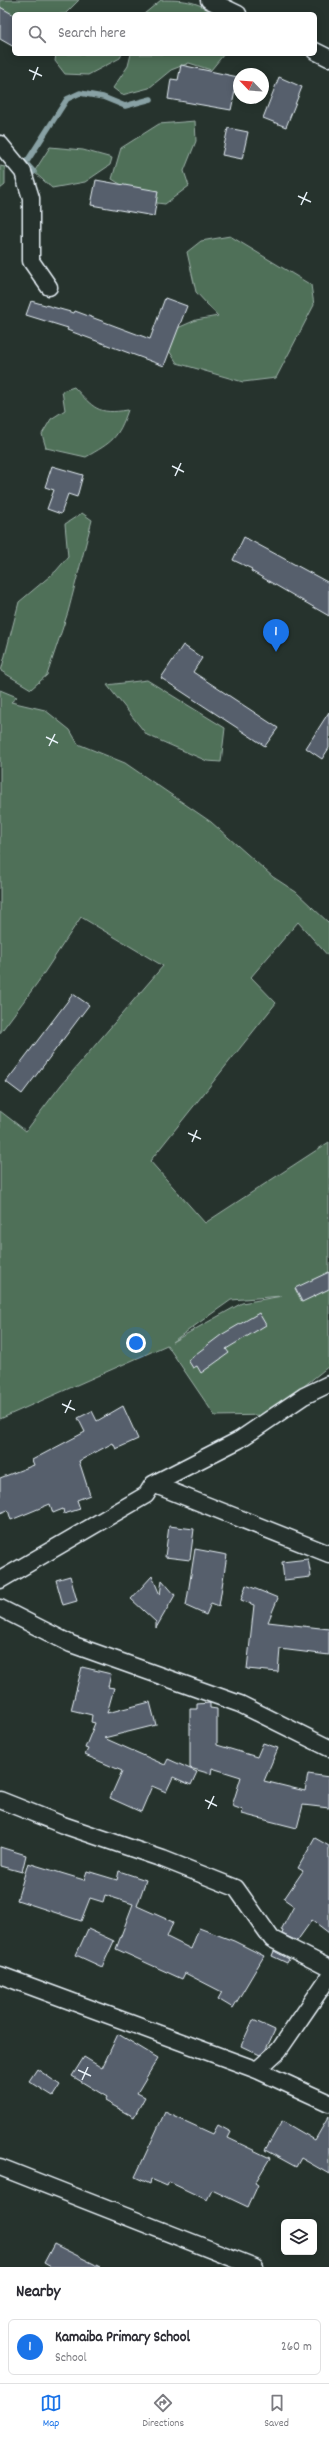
<!DOCTYPE html>
<html lang="en">
<head>
<meta charset="utf-8">
<style>
	:root { --surface:#fff; --page:#f2f2f3; --text:#2b2b33; --muted:#7c7c81; --line:#e1e1e2; --accent:#1a73e8 }
	body { margin:0; font-family:Dekko,sans-serif; background:var(--page); color:var(--text) }
	.controls { position:absolute; right:12px; bottom:12px; display:grid; overflow:hidden; border-radius:6px; box-shadow:0 2px 10px #0003 }
	.controls button { width:36px; height:36px; display:grid; place-items:center; padding:0; border:0; border-bottom:1px solid var(--line); background:var(--surface); color:var(--text); font:20px sans-serif }
	.compass { position:absolute; left:233px; top:68px; width:36px; height:36px; border-radius:50%; background:var(--surface); box-shadow:0 2px 10px #0003; rotate:295deg }
	.you { position:absolute; left:136px; top:1343px; width:14px; height:14px; margin:-10px; border:3px solid #fff; border-radius:50%; background:#1a73e8; box-shadow:0 0 0 6px #1a73e833 }
	.badge { display:grid; place-items:center; width:26px; height:26px; border-radius:50%; background:var(--accent); color:#fff; font-size:13px; font-weight:700 }
	.pin { position:absolute; translate:-50% -33px; filter:drop-shadow(0 1px 2px #0008) }
	.pin::after { content:''; position:absolute; top:21px; width:14px; height:12px; background:inherit; clip-path:polygon(0 0,100% 0,50% 100%) }
	.list { margin:0; padding:0; list-style:none }
	h2 { display:flex; justify-content:space-between; align-items:center; height:52px; margin:0; padding:0 16px; font-size:17px }
	h2 small { font-size:13px; font-weight:400; color:var(--muted) }
	.list li { display:grid; grid-template-columns:26px 1fr auto; gap:12px; align-items:center; box-sizing:border-box; height:56px; margin:0 8px 8px; padding:0 8px; border:1px solid var(--line); border-radius:6px }
	.list b { display:block; font-size:15px; white-space:nowrap }
	.list p { margin:0; font-size:13px; white-space:nowrap; color:var(--muted) }
	.list em { font-size:13px; font-style:normal; color:var(--muted) }
	.icon { flex:none; width:22px; height:22px; fill:none; stroke:currentColor; stroke-width:2; stroke-linecap:round; stroke-linejoin:round }
	.map { position:relative; flex:none; width:329px; height:2267px; overflow:hidden }
	.search { position:absolute; background:var(--surface); box-shadow:0 2px 10px #0003; left:12px; right:12px; top:12px; height:44px; display:flex; align-items:center; gap:10px; box-sizing:border-box; padding:0 14px; border-radius:6px; color:var(--muted); font-size:15px }
	.sheet { height:116px; background:var(--surface) }
	nav { display:flex; justify-content:space-around; align-items:center; box-sizing:border-box; height:56px; border-top:1px solid var(--line); background:var(--surface); font-size:11px; color:var(--muted) }
	nav a { display:grid; justify-items:center; gap:2px }
	nav .on { color:var(--accent) }
	.map>svg:first-child { display:block }
	.green { fill:#507058; stroke:#9cb0a8; fill-rule:evenodd }
	.lines { fill:none; stroke-linecap:round; stroke-linejoin:round }
	.stream { stroke:#88a1a4; stroke-width:5.5 }
	.building { fill:#565f6c; stroke:#e8f1f8 }
	.street-casing { stroke:#e8f1f8; stroke-width:19 }
	.street { stroke:#26332d; stroke-width:16 }
	.ticks { fill:none; stroke:#e8f1f8; stroke-width:1.5 }
</style>
</head>
<body>
<div class="map">
<svg width="329" height="2267" viewBox="0 0 329 2267">
	<rect width="100%" height="100%" fill="#26332d"/>
	<filter id="ink" filterUnits="userSpaceOnUse"><feTurbulence type="fractalNoise" baseFrequency=".025" numOctaves="2"/><feDisplacementMap in="SourceGraphic" scale="8" xChannelSelector="R" yChannelSelector="G"/><feConvolveMatrix kernelMatrix="1 2 1 2 8 2 1 2 1" color-interpolation-filters="sRGB"/></filter>
	<g filter="url(#ink)">
		<path class="green" d="M0 0H79L65 14H14V18L0 15Z
			M161 0C180 0 198 0 213 14H144Z
			M56 54H122L120 58 88 75 65 74 55 61Z
			M131 54H224L211 70 189 63 171 70 149 88 122 95 113 88 128 66Z
			M195 121 196 141 184 171 189 186 165 204 149 202 112 179 121 148 159 124Z
			M50 147 83 150 112 158 110 165 85 182 52 188 34 172Z
			M0 166 5 167V185L0 189Z
			M230 236 311 285 314 305 276 378 243 382 177 363 166 346 173 330 196 320 218 316 196 292 187 252 201 241Z
			M74 387C94 408 97 415 128 410 118 439 112 442 86 457L46 448 42 434 51 419 65 410 62 391Z
			M82 513 92 520 68 612 47 675 31 689 1 671 19 602 56 571 68 557 65 524Z
			M147 680 225 728 221 762 207 761 147 735 107 685Z
			M0 690 17 697 11 702 45 710 70 730 78 744 125 763 211 822 273 877 296 892 329 923V957L298 922 251 977 276 1003 150 1161 205 1223 329 1142V1366L268 1415 215 1416 167 1345 0 1419V1111L26 1131 61 1085 163 966 81 917 38 982 0 1033ZM282 1296 242 1303 172 1342 231 1300Z"/>
		<g class="lines">
			<path class="stream" d="M24 161 34 172
				M26 163 67 99 80 93 103 97 125 106 151 99"/>
		</g>
		<path class="building" d="M0 7 14 15V47L0 39Z
			M181 65 238 77 231 110 168 99 171 79 178 80Z
			M279 77 302 87 286 127 263 118Z
			M228 128 248 132 242 159 222 155Z
			M96 180 158 191 154 216 91 205Z
			M165 298 187 306 164 366 67 330 68 328 26 315 31 301 74 313 75 311 150 339Z
			M52 466 83 475 77 497 68 494 61 514 47 509 54 490 45 487Z
			M244 537 329 583V616L251 571 252 569 233 560Z
			M183 645 202 658 193 672 278 728 265 746 161 678Z
			M329 712V748L322 759 306 748Z
			M73 994 89 1005 22 1094 6 1082Z
			M329 1272V1289L302 1302 295 1288Z
			M259 1313 266 1325 226 1349 229 1353 201 1373 197 1366 193 1368 188 1360 221 1335Z
			M123 1406 138 1439 116 1449 113 1443 79 1461 90 1495 77 1500 80 1509 64 1514 63 1509 53 1513 50 1504 11 1520 8 1510 0 1513V1478L34 1465 32 1460 85 1432 78 1418 92 1411 97 1421Z
			M169 1526 194 1529 190 1560 165 1557Z
			M195 1549 227 1555 219 1606 211 1603 206 1615 186 1606Z
			M308 1559 311 1577 284 1580 282 1562Z
			M70 1576 77 1601 63 1605 56 1580Z
			M152 1576 160 1595 162 1580 175 1595 156 1628V1622L131 1599Z
			M246 1585 278 1598 268 1622 329 1629V1655L280 1649 278 1672 247 1669 254 1605 241 1600Z
			M82 1667 111 1674 108 1687 114 1688 107 1713 150 1702 156 1725 104 1738 165 1765 168 1759 197 1772 191 1785 173 1777 166 1792 152 1786 141 1812 110 1798 122 1771 85 1755 88 1749 85 1748 95 1723 91 1722 92 1715 71 1710Z
			M210 1703V1708L217 1709V1745L257 1757 263 1743 278 1748 264 1781 305 1791 308 1774 329 1777V1808L303 1805 297 1828 242 1814 243 1810 232 1806 241 1777 212 1768 211 1774 190 1768V1709H197V1704Z
			M315 1838 329 1846V1933L312 1920 297 1941 282 1934 283 1931 281 1930 294 1906 284 1899 303 1871 298 1868Z
			M0 1847 26 1855 22 1872 0 1866Z
			M28 1863 84 1880 87 1871 117 1880 119 1871 146 1880 137 1906 173 1922 167 1937 191 1949 199 1928 234 1941 264 1956 233 2008 218 1999 222 1992 185 1973 182 1979 116 1949 133 1904 105 1895 103 1902 90 1898 81 1921 17 1900Z
			M88 1929 114 1941 102 1967 76 1955Z
			M274 1951 289 1959 287 1963 272 1956Z
			M253 2020 275 2030 266 2049 260 2055 241 2046Z
			M118 2034 158 2058 137 2093 145 2097 134 2117 105 2101 107 2097 72 2076 84 2057 102 2068Z
			M37 2069 60 2085 53 2096 29 2081Z
			M165 2112 213 2134 218 2125 231 2132 228 2138 270 2158 255 2183 258 2185 248 2207 212 2190 207 2200 169 2182 167 2186 151 2179 150 2184 135 2177Z
			M329 2116V2174L301 2158 296 2167 265 2150 282 2121 315 2140Z
			M54 2244 100 2267H51L44 2263Z"/>
		<g class="lines">
			<defs>
				<path id="street" d="M209 0 238 14
					M315 51 329 58
					M0 144 23 172 31 198V261L49 287
					M153 1484 329 1554
					M0 1580 146 1495 153 1484 239 1440 304 1396 329 1384
					M0 1608 71 1644 240 1704 329 1748
					M0 1800 63 1825 163 1859 236 1888 272 1939 329 1968
					M0 1975 257 2070 329 2103
					M257 2070 279 2050 329 1977
					M0 2167 255 2267"/>
			</defs>
			<use href="#street" class="street-casing"/>
			<use href="#street" class="street"/>
		</g>
	</g>
	<path class="ticks" d="M29 70 42 76M33 80 38 67M298 196 311 202M301 205 307 192M172 466 184 472M175 476 181 463M46 737 58 743M49 746 55 734M188 1133 201 1139M192 1142 197 1130M62 1404 75 1410M65 1413 71 1400M205 1800 217 1806M208 1809 214 1796M78 2070 91 2076M82 2080 88 2067"/>
</svg>
<div class="controls">
<button><svg class="icon" aria-label="layers" viewBox="0 0 24 24"><path d="M12 4l9 5-9 5-9-5zM3 14l9 5 9-5"/></svg></button>
</div>
<svg class="compass" viewBox="-18 -18 36 36"><path d="M0-13l5 13h-10z" fill="#e53935"/><path d="M0 13l5-13h-10z" fill="#7c7c81"/></svg>
<div class="you"></div>
<div class="pin badge" style="left:276px;top:652px">1</div>
<div class="search"><svg class="icon" aria-label="search" viewBox="0 0 24 24"><circle cx="10" cy="10" r="6"/><path d="M15 15l6 6"/></svg>Search here</div>
</div>
<section class="sheet">
<h2>Nearby<small></small></h2>
<ul class="list">
<li><span class="badge">1</span><div><b>Kamaiba Primary School</b><p>School</p></div><em>260 m</em></li>
</ul>
</section>
<nav>
<a class="on"><svg class="icon" aria-label="map" viewBox="0 0 24 24"><path d="M3 6l6-2 6 2 6-2v14l-6 2-6-2-6 2zM9 4v14M15 6v14"/></svg>Map</a>
<a><svg class="icon" aria-label="directions" viewBox="0 0 24 24"><path d="M12 3l9 9-9 9-9-9zM9 14v-3h6M13 9l2 2-2 2"/></svg>Directions</a>
<a><svg class="icon" aria-label="saved" viewBox="0 0 24 24"><path d="M7 4h10v16l-5-4-5 4z"/></svg>Saved</a>
</nav>
</body>
</html>
